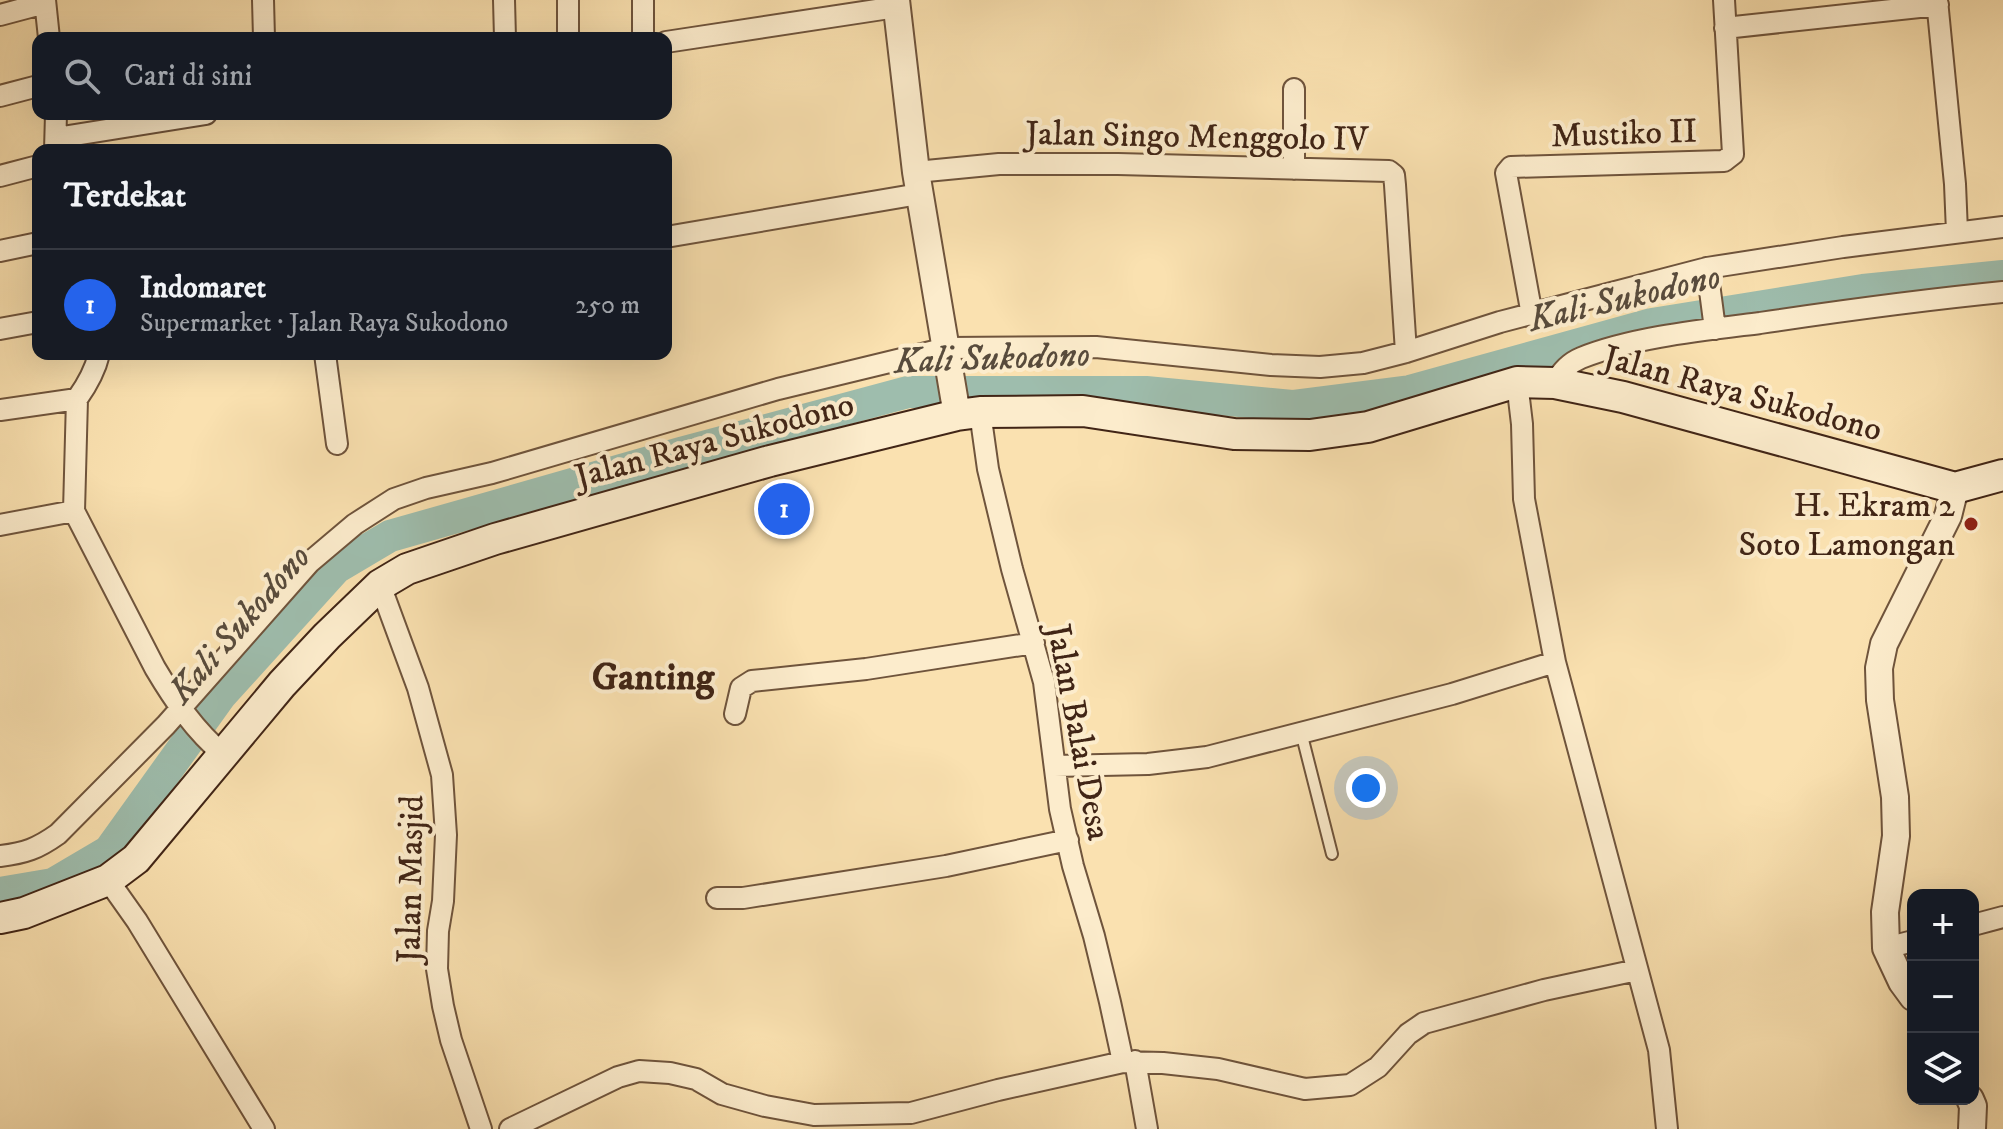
<!DOCTYPE html>
<html lang="id">
<head>
<meta charset="utf-8">
<style>
	:root { --surface:#171b24; --page:#242831; --text:#f1f3f6; --muted:#9ea1a6; --line:#363941; --accent:#2563eb }
	body { margin:0; font-family:"IM FELL DW Pica",serif; background:var(--page); color:var(--text) }
	.controls { position:absolute; right:24px; bottom:24px; display:grid; overflow:hidden; border-radius:16px; box-shadow:0 8px 32px #0002 }
	.controls button { width:72px; height:72px; display:grid; place-items:center; padding:0; border:0; border-bottom:2px solid var(--line); background:var(--surface); color:var(--text); font:40px sans-serif }
	.you { position:absolute; left:1366px; top:788px; width:28px; height:28px; margin:-20px; border:6px solid #fff; border-radius:50%; background:#1a73e8; box-shadow:0 0 0 12px #1a73e833 }
	.badge { display:grid; place-items:center; width:52px; height:52px; border-radius:50%; background:var(--accent); color:#fff; font-size:26px; font-weight:700 }
	.pin { position:absolute; translate:-50% -50%; border:4px solid #fff; box-shadow:0 2px 8px #0006 }
	.list { margin:0; padding:0; list-style:none }
	h2 { display:flex; justify-content:space-between; align-items:center; height:104px; margin:0; padding:0 32px; font-size:34px }
	h2 small { font-size:26px; font-weight:400; color:var(--muted) }
	.list li { display:grid; grid-template-columns:52px 1fr auto; gap:24px; align-items:center; box-sizing:border-box; height:112px; padding:0 32px; border-top:2px solid var(--line) }
	.list b { display:block; font-size:30px; white-space:nowrap }
	.list p { margin:0; font-size:26px; white-space:nowrap; color:var(--muted) }
	.list em { font-size:26px; font-style:normal; color:var(--muted) }
	.icon { flex:none; width:44px; height:44px; fill:none; stroke:currentColor; stroke-width:2; stroke-linecap:round; stroke-linejoin:round }
	.map { position:relative; flex:none; width:2003px; height:1129px; overflow:hidden }
	.search { position:absolute; background:var(--surface); box-shadow:0 8px 32px #0002; left:32px; top:32px; width:640px; height:88px; display:flex; align-items:center; gap:20px; box-sizing:border-box; padding:0 28px; border-radius:16px; color:var(--muted); font-size:30px }
	.panel { position:absolute; background:var(--surface); box-shadow:0 8px 32px #0002; left:32px; top:144px; width:640px; height:216px; border-radius:16px }
	.map>svg:first-child { display:block }
	.lines { fill:none; stroke-linecap:round; stroke-linejoin:round }
	.river { stroke:#9ebdad; stroke-width:32 }
	.service-casing { stroke:#6f543c; stroke-width:14 }
	.minor-casing { stroke:#6f543c; stroke-width:24 }
	.tertiary-casing { stroke:#6f543c; stroke-width:30 }
	.secondary-casing { stroke:#412516; stroke-width:34 }
	.service { stroke:#fceccc; stroke-width:10 }
	.minor { stroke:#fceccc; stroke-width:20 }
	.tertiary { stroke:#fceccc; stroke-width:26 }
	.secondary { stroke:#fceccc; stroke-width:30 }
	.poi-dot { fill:#8f2418; stroke:#fceccc; stroke-width:3 }
	.labels { text-anchor:middle; stroke-width:8; stroke-linejoin:round; paint-order:stroke }
	.street-label { font-size:34px; fill:#412516; stroke:#fceccc }
	.poi-label { font-size:34px; fill:#412516; stroke:#fceccc; text-anchor:end }
	.water-label { font-size:36px; font-style:italic; fill:#584b3c; stroke:#fceccc }
	.quarter-label { font-size:38px; font-weight:bold; fill:#412516; stroke:#fceccc }
</style>
</head>
<body>
<div class="map">
<svg width="2003" height="1129" viewBox="0 0 2003 1129">
	<rect width="100%" height="100%" fill="#fae1b0"/>
	<filter id="stains"><feTurbulence type="fractalNoise" baseFrequency=".0025" numOctaves="4"/><feColorMatrix values="0 0 0 0 .2 0 0 0 0 .09 0 0 0 0 .02 0 0 0 .5 -.17"/></filter>
	<radialGradient id="worn" r=".72"><stop offset=".6" stop-color="#630" stop-opacity="0"/><stop offset="1" stop-color="#630" stop-opacity=".3"/></radialGradient>
	<g class="lines">
		<path class="river" d="M0 893 53 884 109 851 221 695 336 568 390 536 681 453 908 392H1146L1292 406 1410 391 1652 324 1863 290 2003 276"/>
		<defs>
			<path id="service" d="M1301 732 1332 854"/>
			<path id="minor" d="M45 0 49 38
				M263 0 264 38
				M504 0 505 38
				M568 0V38
				M643 0V38
				M1937 0 1955 184 1957 232
				M0 15 45 3
				M1725 28 1938 5
				M666 42 896 7
				M1294 89V169
				M0 96 38 86
				M56 138 206 114
				M55 150 56 114
				M916 172 999 164H1118L1389 171 1394 175 1395 185 1406 352
				M0 176 38 166
				M666 237 919 194
				M0 251 38 243
				M1707 268 1715 329
				M1532 315 1506 173 1511 167 1724 161 1733 154 1724 0
				M0 329 38 322
				M99 354C95 371 87 385 77 399L74 511 155 668C174 700 195 731 224 755
				M325 354 337 444
				M1517 382 1522 424 1524 499 1555 662 1659 1050 1667 1129
				M1555 383C1561 372 1569 363 1581 358 1633 337 1704 330 1760 323 1841 311 1922 300 2003 292
				M0 410 77 399
				M980 412 988 469 1012 569 1044 682 1060 809 1073 866 1094 936 1110 1002 1123 1062
				M0 525 74 511
				M380 585 418 688 442 775 446 835 443 901 438 931 437 969 443 1006 451 1040 481 1129
				M735 714 741 688 752 681 866 669 1034 643
				M1055 766 1148 764 1207 757 1452 694 1555 662
				M0 856C25 853 37 849 58 834L166 725 310 562 355 524 394 499 426 488 492 473 778 389 947 348 1096 347 1271 365 1320 367 1363 363 1406 352 1500 322 1707 268 1843 247 2003 227
				M108 880 137 921 264 1129
				M717 898H743L946 866 1068 840
				M1973 925 2003 917
				M1886 948 1913 941
				M1135 1061 1147 1129
				M510 1129 618 1077 639 1071 670 1073 696 1079 722 1094 765 1106 814 1115 911 1113 998 1090 1123 1062 1163 1063 1218 1069 1305 1089 1350 1085 1378 1067 1408 1034 1424 1023 1544 990 1637 970"/>
			<path id="tertiary" d="M896 0 916 172 957 415
				M1913 997 1902 982 1886 948 1885 912 1896 836 1895 797 1880 700 1879 668 1884 644 1948 516 1955 488
				M1970 1099 1973 1106 1972 1129"/>
			<path id="secondary" d="M0 918 24 913 108 880 136 859 282 684 327 636 380 585 407 569 495 539 770 461 957 415 980 412 1083 411 1234 434 1310 435 1368 427 1517 382 1555 383 1623 397 1955 488 2003 475"/>
		</defs>
		<use href="#service" class="service-casing"/>
		<use href="#minor" class="minor-casing"/>
		<use href="#tertiary" class="tertiary-casing"/>
		<use href="#secondary" class="secondary-casing"/>
		<use href="#service" class="service"/>
		<use href="#minor" class="minor"/>
		<use href="#tertiary" class="tertiary"/>
		<use href="#secondary" class="secondary"/>
	</g>
	<circle class="poi-dot" cx="1971" cy="524" r="8"/>
	<g class="labels">
		<g class="street-label">
			<text transform="translate(1624 132) rotate(-2)" y="12">Mustiko II</text>
			<text transform="translate(1197 135) rotate(1)" y="12">Jalan Singo Menggolo IV</text>
			<text transform="translate(1743 392) rotate(15)" y="12">Jalan Raya Sukodono</text>
			<text transform="translate(714 439) rotate(-15)" y="12">Jalan Raya Sukodono</text>
			<text transform="translate(1080 732) rotate(79)" y="12">Jalan Balai Desa</text>
			<text transform="translate(409 879) rotate(-89)" y="12">Jalan Masjid</text>
		</g>
		<g class="poi-label">
			<text x="1955" y="516">H. Ekram 2<tspan x="1955" dy="39">Soto Lamongan</tspan></text>
		</g>
		<g class="water-label">
			<text transform="translate(1624 296) rotate(-13)" y="13">Kali Sukodono</text>
			<text transform="translate(992 356) rotate(-2)" y="13">Kali Sukodono</text>
			<text transform="translate(238 623) rotate(-49)" y="13">Kali Sukodono</text>
		</g>
		<g class="quarter-label">
			<text x="653" y="689">Ganting</text>
		</g>
	</g>
	<rect width="100%" height="100%" filter="url(#stains)"/>
	<rect width="100%" height="100%" fill="url(#worn)"/>
</svg>
<div class="controls">
<button>+</button>
<button>−</button>
<button><svg class="icon" aria-label="layers" viewBox="0 0 24 24"><path d="M12 4l9 5-9 5-9-5zM3 14l9 5 9-5"/></svg></button>
</div>
<div class="you"></div>
<div class="pin badge" style="left:784px;top:509px">1</div>
<div class="search"><svg class="icon" aria-label="search" viewBox="0 0 24 24"><circle cx="10" cy="10" r="6"/><path d="M15 15l6 6"/></svg>Cari di sini</div>
<section class="panel">
<h2>Terdekat<small></small></h2>
<ul class="list">
<li><span class="badge">1</span><div><b>Indomaret</b><p>Supermarket · Jalan Raya Sukodono</p></div><em>250 m</em></li>
</ul>
</section>
</div>
</body>
</html>
